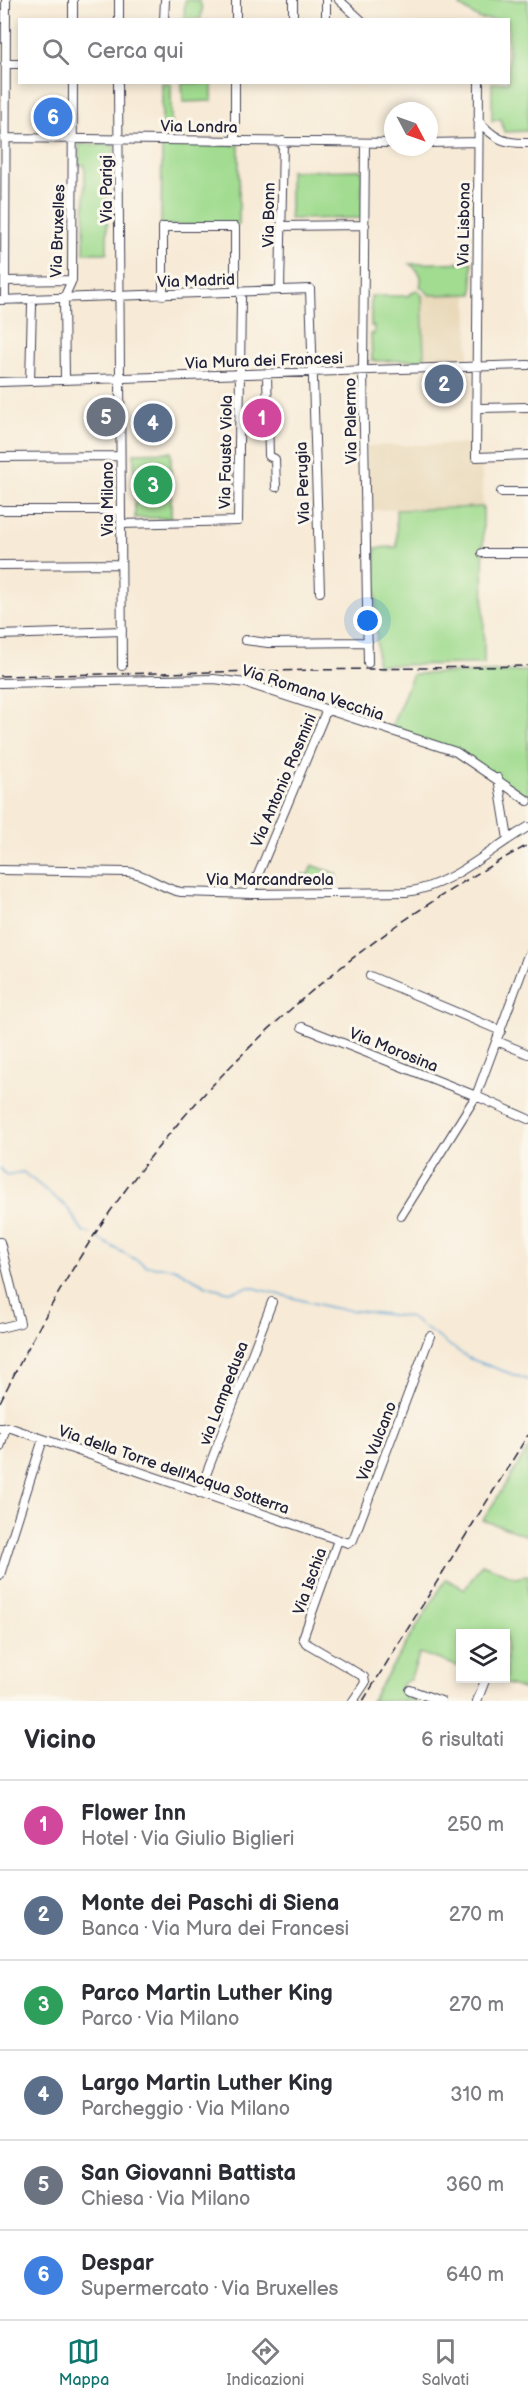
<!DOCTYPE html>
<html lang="it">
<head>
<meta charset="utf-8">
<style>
	:root { --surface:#fff; --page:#f7f7f7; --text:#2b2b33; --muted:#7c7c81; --line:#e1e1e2; --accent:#0f766e }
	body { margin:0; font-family:"Balsamiq Sans",sans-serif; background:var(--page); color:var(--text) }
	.controls { position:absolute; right:18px; bottom:18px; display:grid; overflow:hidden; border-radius:0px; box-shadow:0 3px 9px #0003 }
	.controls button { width:54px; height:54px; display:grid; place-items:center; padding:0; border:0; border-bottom:2px solid var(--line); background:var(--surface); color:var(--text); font:30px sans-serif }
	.compass { position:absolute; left:384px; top:102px; width:54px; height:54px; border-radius:50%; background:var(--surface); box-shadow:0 3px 9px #0003; rotate:131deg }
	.you { position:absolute; left:368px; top:621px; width:21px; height:21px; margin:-15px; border:4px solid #fff; border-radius:50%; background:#1a73e8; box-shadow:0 0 0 9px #1a73e833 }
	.badge { display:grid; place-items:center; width:39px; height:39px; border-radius:50%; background:var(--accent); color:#fff; font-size:20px; font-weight:700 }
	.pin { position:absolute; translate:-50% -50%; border:3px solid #fff; box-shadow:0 2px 6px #0006 }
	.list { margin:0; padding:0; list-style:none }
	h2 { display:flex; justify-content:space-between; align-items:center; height:78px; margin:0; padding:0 24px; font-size:26px }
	h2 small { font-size:20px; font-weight:400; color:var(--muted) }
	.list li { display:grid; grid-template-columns:39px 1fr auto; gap:18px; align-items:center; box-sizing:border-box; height:90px; padding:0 24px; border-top:2px solid var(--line) }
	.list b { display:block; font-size:22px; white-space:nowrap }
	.list p { margin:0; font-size:20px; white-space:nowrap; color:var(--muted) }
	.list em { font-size:20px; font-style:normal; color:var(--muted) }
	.icon { flex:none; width:33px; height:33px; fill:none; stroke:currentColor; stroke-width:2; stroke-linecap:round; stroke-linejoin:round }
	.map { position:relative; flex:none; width:528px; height:1701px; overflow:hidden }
	.search { position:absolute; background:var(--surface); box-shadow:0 3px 9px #0003; left:18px; right:18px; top:18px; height:66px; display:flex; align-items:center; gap:15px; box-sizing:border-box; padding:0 21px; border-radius:0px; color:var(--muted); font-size:22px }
	.sheet { height:618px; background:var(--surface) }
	nav { display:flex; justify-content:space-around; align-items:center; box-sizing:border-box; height:84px; border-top:2px solid var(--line); background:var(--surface); font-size:16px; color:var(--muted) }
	nav a { display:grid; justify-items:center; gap:3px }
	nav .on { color:var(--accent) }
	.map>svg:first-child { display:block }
	.built { fill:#e9d9ba }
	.green { fill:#a1dc90; stroke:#627f66; stroke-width:1.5 }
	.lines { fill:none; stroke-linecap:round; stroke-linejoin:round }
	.stream { stroke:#5ea4d4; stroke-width:1.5 }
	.minor-casing { stroke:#424052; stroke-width:10 }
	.minor { stroke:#fff; stroke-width:8 }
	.rail { stroke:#22223b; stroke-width:1.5; stroke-dasharray:9 4.5; stroke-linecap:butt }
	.labels { text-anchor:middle; stroke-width:6; stroke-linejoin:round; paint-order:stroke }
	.street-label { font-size:16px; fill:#22223b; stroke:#fbf7ec }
</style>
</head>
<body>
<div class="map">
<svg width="528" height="1701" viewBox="0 0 528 1701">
	<rect width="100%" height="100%" fill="#fbf7ec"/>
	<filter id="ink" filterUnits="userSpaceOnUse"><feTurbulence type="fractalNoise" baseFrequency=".0167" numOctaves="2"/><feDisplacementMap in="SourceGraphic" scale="12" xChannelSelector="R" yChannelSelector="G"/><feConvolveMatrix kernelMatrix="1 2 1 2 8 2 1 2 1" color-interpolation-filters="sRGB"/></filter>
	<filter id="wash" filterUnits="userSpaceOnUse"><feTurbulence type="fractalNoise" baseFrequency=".008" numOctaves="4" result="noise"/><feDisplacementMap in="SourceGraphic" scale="24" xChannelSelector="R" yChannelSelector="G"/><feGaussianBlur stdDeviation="1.35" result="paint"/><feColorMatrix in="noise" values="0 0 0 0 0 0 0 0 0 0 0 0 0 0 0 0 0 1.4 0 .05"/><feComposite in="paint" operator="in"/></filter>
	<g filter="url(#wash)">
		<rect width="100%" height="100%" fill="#f7ead6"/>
		<path class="built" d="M472 262 473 294H467L469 354 467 359 424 360 422 295 430 294 420 286 422 278 418 270 410 264Z
			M472 444V461H481L483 507 367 510 366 446Z"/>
		<path class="green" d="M185 0H199L202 8 201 19H184Z
			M465 0H528V131L504 132 501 119 492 121V83L508 82V20L480 19 460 6Z
			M162 83H171V135H162Z
			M182 83H212V101L183 102Z
			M79 144 114 145V159H108L107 253H84L85 165H79Z
			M162 145H239V225H161Z
			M362 170V218L290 219V171Z
			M472 262 473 294 430 295 420 286C424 274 417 270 410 264Z
			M417 290 422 295 424 360 372 361 371 334H374V326H371V296H407Z
			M171 452V518H135L134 453Z
			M483 507 484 664 377 665 375 548 397 547 396 510Z
			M528 671V797L458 753 390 730 413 674Z
			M312 865 337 874V881L295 883 299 874 308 875Z
			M528 1449V1536L483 1520Z
			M482 1564 516 1578 528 1575V1691L492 1679 506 1678V1634H460V1667L420 1653 410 1680 404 1682 401 1687 406 1696 418 1701H371L446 1579 465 1589Z"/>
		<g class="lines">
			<path class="stream" d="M0 1168 6 1175 23 1172 67 1207 83 1231 90 1234
				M97 1238 147 1266 174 1268 207 1286 229 1292 250 1287 333 1308 409 1317 468 1358 528 1380"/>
		</g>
	</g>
	<g filter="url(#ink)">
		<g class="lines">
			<defs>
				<path id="minor" d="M326 0V20
					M339 0 361 20
					M73 20V0
					M119 20V0
					M164 20 165 0
					M236 20V0
					M293 20V0
					M5 64H20
					M118 82 122 666
					M479 82 476 457 528 455
					M478 120C493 138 504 144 528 143
					M5 138 393 143
					M235 140V82
					M365 143 363 371 368 663
					M429 143 478 142
					M281 226 365 225
					M5 281 72 280
					M280 290 283 141
					M163 295V227H235V292
					M0 300 310 289 320 592
					M5 300 6 0
					M267 375 269 456 275 459 276 487
					M65 379 64 298 72 280 73 82
					M30 381 32 305
					M0 382 528 365
					M480 408 528 407
					M0 457 120 456
					M501 492H528
					M0 510H121
					M121 524 238 521 241 297
					M482 553H528
					M0 565 121 564
					M0 635 122 631
					M245 640 268 643 368 642
					M0 683 214 679 246 683 456 752 528 801
					M498 778 508 839
					M0 870 128 872C148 874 161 889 181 892L254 894 406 892C450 887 490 849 528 827
					M250 894 327 709
					M528 955 476 1096 528 1119
					M370 976 501 1031
					M302 1027 476 1096 401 1216
					M497 1041 528 1054
					M0 1242 20 1323 0 1328
					M0 1428H11L348 1543 353 1540 430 1336
					M0 1447 6 1427
					M199 1493 272 1302
					M338 1540 303 1638 306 1643 364 1677 365 1683 353 1701
					M0 1575 43 1439
					M410 1690 441 1701
					M477 1701 486 1678"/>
			</defs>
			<use href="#minor" class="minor-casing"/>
			<use href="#minor" class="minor"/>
			<path class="rail" d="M0 676 528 666
				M0 1402C34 1335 70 1268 114 1206 220 1055 365 932 528 845
				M363 1701 528 1435"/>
		</g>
	</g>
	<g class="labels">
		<g class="street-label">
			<text transform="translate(199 126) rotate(1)" y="6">Via Londra</text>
			<text transform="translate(106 189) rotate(-90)" y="6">Via Parigi</text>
			<text transform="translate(268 215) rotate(-89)" y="6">Via Bonn</text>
			<text transform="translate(463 224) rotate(-89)" y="6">Via Lisbona</text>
			<text transform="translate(57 231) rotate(-88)" y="6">Via Bruxelles</text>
			<text transform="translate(196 280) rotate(-2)" y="6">Via Madrid</text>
			<text transform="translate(264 360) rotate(-2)" y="6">Via Mura dei Francesi</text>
			<text transform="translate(350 421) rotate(-91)" y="6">Via Palermo</text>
			<text transform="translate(225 452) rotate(-89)" y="6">Via Fausto Viola</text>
			<text transform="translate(302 483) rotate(-92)" y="6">Via Perugia</text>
			<text transform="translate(107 499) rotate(-90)" y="6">Via Milano</text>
			<text transform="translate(313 692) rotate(18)" y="6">Via Romana Vecchia</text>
			<text transform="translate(283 780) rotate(-67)" y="6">Via Antonio Rosmini</text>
			<text x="270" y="885">Via Marcandreola</text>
			<text transform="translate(394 1049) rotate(22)" y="6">Via Morosina</text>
			<text transform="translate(223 1393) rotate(-69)" y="6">via Lampedusa</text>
			<text transform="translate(376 1441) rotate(-69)" y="6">Via Vulcano</text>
			<text transform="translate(174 1469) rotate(19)" y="6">Via della Torre dell'Acqua Sotterra</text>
			<text transform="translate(309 1581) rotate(-70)" y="6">Via Ischia</text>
		</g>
	</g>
</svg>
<div class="controls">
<button><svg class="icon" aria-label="layers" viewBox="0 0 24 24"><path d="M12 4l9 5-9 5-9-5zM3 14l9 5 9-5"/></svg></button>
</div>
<svg class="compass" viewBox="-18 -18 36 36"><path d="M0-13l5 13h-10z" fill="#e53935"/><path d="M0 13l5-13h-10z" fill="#7c7c81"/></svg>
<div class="you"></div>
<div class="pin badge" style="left:262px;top:418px;background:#d1479c">1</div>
<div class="pin badge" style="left:444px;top:384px;background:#5c6f8a">2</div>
<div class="pin badge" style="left:153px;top:485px;background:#2e9e5b">3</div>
<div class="pin badge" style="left:153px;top:423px;background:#5c6f8a">4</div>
<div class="pin badge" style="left:106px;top:417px;background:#6b7280">5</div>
<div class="pin badge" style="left:53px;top:117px;background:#3f7fe0">6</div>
<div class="search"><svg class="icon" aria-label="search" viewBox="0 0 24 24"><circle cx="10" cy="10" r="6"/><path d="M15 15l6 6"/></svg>Cerca qui</div>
</div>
<section class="sheet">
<h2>Vicino<small>6 risultati</small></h2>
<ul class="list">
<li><span class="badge" style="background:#d1479c">1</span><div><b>Flower Inn</b><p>Hotel · Via Giulio Biglieri</p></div><em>250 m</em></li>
<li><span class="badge" style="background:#5c6f8a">2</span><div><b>Monte dei Paschi di Siena</b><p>Banca · Via Mura dei Francesi</p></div><em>270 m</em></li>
<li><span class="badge" style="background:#2e9e5b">3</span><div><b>Parco Martin Luther King</b><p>Parco · Via Milano</p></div><em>270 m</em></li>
<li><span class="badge" style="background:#5c6f8a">4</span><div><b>Largo Martin Luther King</b><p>Parcheggio · Via Milano</p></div><em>310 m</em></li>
<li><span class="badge" style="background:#6b7280">5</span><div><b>San Giovanni Battista</b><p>Chiesa · Via Milano</p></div><em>360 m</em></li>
<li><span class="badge" style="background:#3f7fe0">6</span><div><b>Despar</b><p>Supermercato · Via Bruxelles</p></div><em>640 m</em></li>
</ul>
</section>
<nav>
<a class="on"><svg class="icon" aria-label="map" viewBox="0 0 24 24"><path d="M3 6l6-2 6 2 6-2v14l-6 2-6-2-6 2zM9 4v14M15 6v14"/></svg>Mappa</a>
<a><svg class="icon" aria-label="directions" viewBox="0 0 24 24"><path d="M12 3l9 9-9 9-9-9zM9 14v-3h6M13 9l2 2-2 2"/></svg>Indicazioni</a>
<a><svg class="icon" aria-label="saved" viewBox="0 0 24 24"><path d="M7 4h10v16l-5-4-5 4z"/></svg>Salvati</a>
</nav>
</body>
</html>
